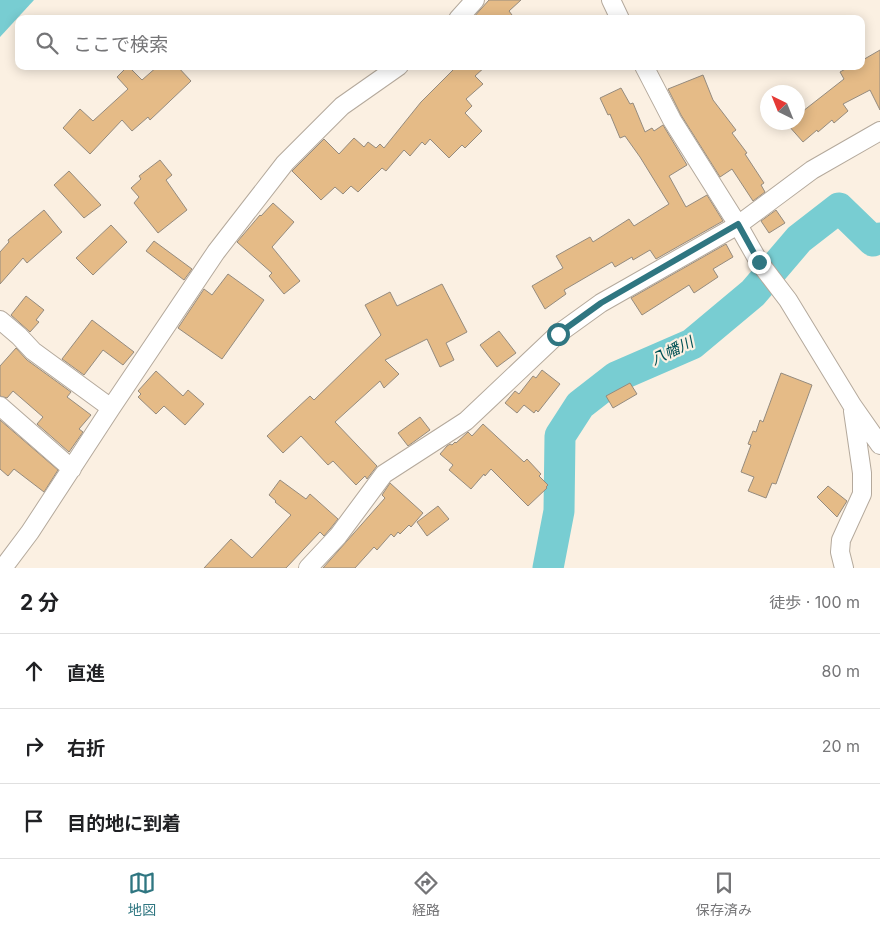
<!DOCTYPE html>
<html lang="ja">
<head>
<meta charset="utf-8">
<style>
	:root { --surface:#fff; --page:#f6f6f6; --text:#202124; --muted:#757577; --line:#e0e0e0; --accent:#2f7681 }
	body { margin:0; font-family:Inter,"Noto Sans JP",sans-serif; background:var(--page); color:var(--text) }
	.compass { position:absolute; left:760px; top:85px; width:45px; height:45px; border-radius:50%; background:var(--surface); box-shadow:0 2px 12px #0003; rotate:317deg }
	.stop { position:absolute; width:15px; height:15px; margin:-11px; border:4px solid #2f7681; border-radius:50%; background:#fff }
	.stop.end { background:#2f7681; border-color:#fff; box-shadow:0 1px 5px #0008 }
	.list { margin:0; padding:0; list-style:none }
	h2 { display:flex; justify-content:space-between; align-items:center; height:65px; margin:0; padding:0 20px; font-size:21px }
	h2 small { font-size:16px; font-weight:400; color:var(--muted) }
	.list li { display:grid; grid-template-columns:32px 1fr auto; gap:15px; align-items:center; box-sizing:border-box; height:75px; padding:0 20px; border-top:1px solid var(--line) }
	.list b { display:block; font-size:19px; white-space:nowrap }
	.list em { font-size:16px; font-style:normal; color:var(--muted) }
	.icon { flex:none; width:28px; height:28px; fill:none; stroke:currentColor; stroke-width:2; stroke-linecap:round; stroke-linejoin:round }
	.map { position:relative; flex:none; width:880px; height:568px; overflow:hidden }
	.search { position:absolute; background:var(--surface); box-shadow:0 2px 12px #0003; left:15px; right:15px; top:15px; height:55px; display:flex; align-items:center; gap:12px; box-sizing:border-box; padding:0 18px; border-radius:10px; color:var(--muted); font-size:19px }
	.sheet { height:290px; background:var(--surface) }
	nav { display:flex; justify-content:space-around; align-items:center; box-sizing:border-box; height:70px; border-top:1px solid var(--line); background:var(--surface); font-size:14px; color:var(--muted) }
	nav a { display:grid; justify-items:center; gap:2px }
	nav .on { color:var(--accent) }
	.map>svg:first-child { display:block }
	.water { fill:#78cdd2 }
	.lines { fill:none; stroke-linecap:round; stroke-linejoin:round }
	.river { stroke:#78cdd2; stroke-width:31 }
	.building { fill:#e5bb87; stroke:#958b7e }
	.street-casing { stroke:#b4a99c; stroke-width:20 }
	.street { stroke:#fff; stroke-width:18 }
	.route { stroke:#2f7681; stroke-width:6 }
	.labels { text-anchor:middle; stroke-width:4.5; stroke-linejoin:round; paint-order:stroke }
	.water-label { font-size:15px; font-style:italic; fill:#005155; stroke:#fbf0e2 }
</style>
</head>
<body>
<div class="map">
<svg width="880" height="568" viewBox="0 0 880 568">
	<rect width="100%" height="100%" fill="#fbf0e2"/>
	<path class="water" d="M0 0H34L0 37Z"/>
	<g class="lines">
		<path class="river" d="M548 568 559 511 560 436 580 405 616 377 692 344 753 293 799 239 839 208 873 241 880 238"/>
	</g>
	<path class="building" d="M489 0H521L509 11 515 19H472Z
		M880 50V110L870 90 843 104 848 111 834 123 832 120 818 132 817 130 803 142 788 125 791 122H798V115L844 79 840 72 851 66H861V61Z
		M128 66 142 80 158 66H177L191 81 150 120 148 117 132 131 122 120 90 154 63 128 80 109 93 121 128 89 117 77Z
		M457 66H486L475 76 483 84 466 99 472 106 465 113 482 131 465 148 462 145 449 158 430 139 425 145 422 142 410 156 404 150 386 171 382 168 358 192 351 186 343 194 335 187 321 200 292 171 324 139 339 154 354 138 364 147 368 142 376 148 380 144 384 148 421 102Z
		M703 75 713 100 736 130 732 133 747 153 745 154 764 183 761 185 765 192 753 201 732 169 720 177 681 115 668 89Z
		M621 88 630 104 633 103 645 132 652 128 654 131 663 125 687 165 669 176 686 207 707 195 723 221 656 259 650 250 633 260 632 257 615 267 612 262 564 290 566 294 545 309 532 286 563 268 556 256 590 237 593 242 629 219 634 226 669 204 640 157 625 136 620 138 610 114 608 115 600 98Z
		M160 160 172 175 166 180 187 210 158 233 134 203 139 197 131 188 141 179 139 176Z
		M69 171 101 205 84 218 54 185Z
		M273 203 294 222 272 247 300 281 284 294 269 276 272 273 237 242 260 215 261 216Z
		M44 210 62 232 27 263 23 258 0 284V252L9 242 8 240Z
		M776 210 785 223 769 233 761 221Z
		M111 225 127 242 93 275 76 258Z
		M154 241 192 269 184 280 146 251Z
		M726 244 733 257 713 269 718 277 694 293 689 285 642 315 631 298Z
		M228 274 264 300 222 359 178 328 204 289 212 295Z
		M442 284 467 332 446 343 454 360 440 367 427 339 385 360 399 374 384 388 380 381 335 422 377 466 367 479 365 476 356 485 333 461 328 465 301 436 283 453 267 436 310 396 314 400 381 335 365 305 390 292 397 306Z
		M26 296 44 310 36 320 39 322 30 332 11 315Z
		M92 320 134 352 123 365 103 350 84 375 62 359Z
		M499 331 516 353 497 367 480 345Z
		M16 348 27 360 71 392 67 397 91 415 79 429 83 432 69 452 37 424 43 417 13 391 7 398 0 396V366Z
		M542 370 560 384 538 412 536 410 534 413 524 405 517 413 505 403 515 391 519 394 533 376 536 378Z
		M156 371 183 396 188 390 204 404 185 425 164 406 156 414 138 397 141 394 138 391Z
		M781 373 812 385 776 484 772 483 766 498 748 491 754 477 741 472 751 445 748 444 753 431 756 432 760 420 763 422Z
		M630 383 637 394 613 408 606 396Z
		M420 417 430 430 408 446 398 433Z
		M0 420 58 470 44 492 14 469 8 476 0 469Z
		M483 424 524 462 527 459 541 474 539 476 548 485 546 487 547 488 528 506 491 469 485 476 484 474 471 489 449 470 453 465 440 454 447 446 450 444 452 445 455 442 456 443 468 432 472 436Z
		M280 480 306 499 310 494 338 519 330 529 324 536 320 532 286 568H204L231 539 252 558 291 515 275 502 276 501 269 495Z
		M390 483 423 513 411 527 409 525 400 534 398 532 394 537 391 534 377 550 374 547 355 568H323L385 498 382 495Z
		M828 486 847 501 837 517 817 497Z
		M438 506 449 519 427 536 417 522Z"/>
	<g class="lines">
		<defs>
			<path id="street" d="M611 0 620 19
				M458 19 475 0
				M644 66 672 120 738 225 759 262 788 300 852 405 880 445
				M0 320 19 336 33 351 111 408
				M0 406 72 469
				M3 568 30 532 111 408 216 252 285 163 342 106 399 66
				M308 568 338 536 384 474 466 421 558 334 601 303 738 225 812 170 880 131
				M844 568 840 552 841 540 862 494V473L853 411"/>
		</defs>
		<use href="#street" class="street-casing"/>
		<use href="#street" class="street"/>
	</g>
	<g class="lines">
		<path class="route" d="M558 334 601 303 738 224 759 262"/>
	</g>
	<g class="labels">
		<g class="water-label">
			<text transform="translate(672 351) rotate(-26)" y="5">八幡川</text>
		</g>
	</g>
</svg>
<svg class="compass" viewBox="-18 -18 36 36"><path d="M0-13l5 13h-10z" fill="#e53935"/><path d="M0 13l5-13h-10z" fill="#757577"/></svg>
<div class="stop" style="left:558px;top:334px"></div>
<div class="stop end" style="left:759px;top:262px"></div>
<div class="search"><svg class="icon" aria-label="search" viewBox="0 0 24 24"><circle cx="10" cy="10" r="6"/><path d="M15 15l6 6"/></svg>ここで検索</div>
</div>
<section class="sheet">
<h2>2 分<small>徒歩 · 100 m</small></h2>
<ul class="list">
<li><svg class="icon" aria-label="ahead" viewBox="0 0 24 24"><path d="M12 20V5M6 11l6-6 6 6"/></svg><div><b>直進</b></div><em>80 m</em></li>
<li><svg class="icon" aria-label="right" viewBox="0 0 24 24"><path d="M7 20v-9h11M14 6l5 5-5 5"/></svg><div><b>右折</b></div><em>20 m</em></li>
<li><svg class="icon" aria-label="arrive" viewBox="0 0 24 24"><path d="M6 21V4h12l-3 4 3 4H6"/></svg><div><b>目的地に到着</b></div></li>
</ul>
</section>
<nav>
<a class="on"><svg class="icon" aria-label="map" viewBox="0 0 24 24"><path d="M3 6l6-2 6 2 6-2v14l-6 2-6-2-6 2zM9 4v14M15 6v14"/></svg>地図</a>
<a><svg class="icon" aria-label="directions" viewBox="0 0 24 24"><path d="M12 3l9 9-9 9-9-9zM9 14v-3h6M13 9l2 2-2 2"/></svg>経路</a>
<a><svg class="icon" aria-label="saved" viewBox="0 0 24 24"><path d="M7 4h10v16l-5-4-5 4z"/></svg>保存済み</a>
</nav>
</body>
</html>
